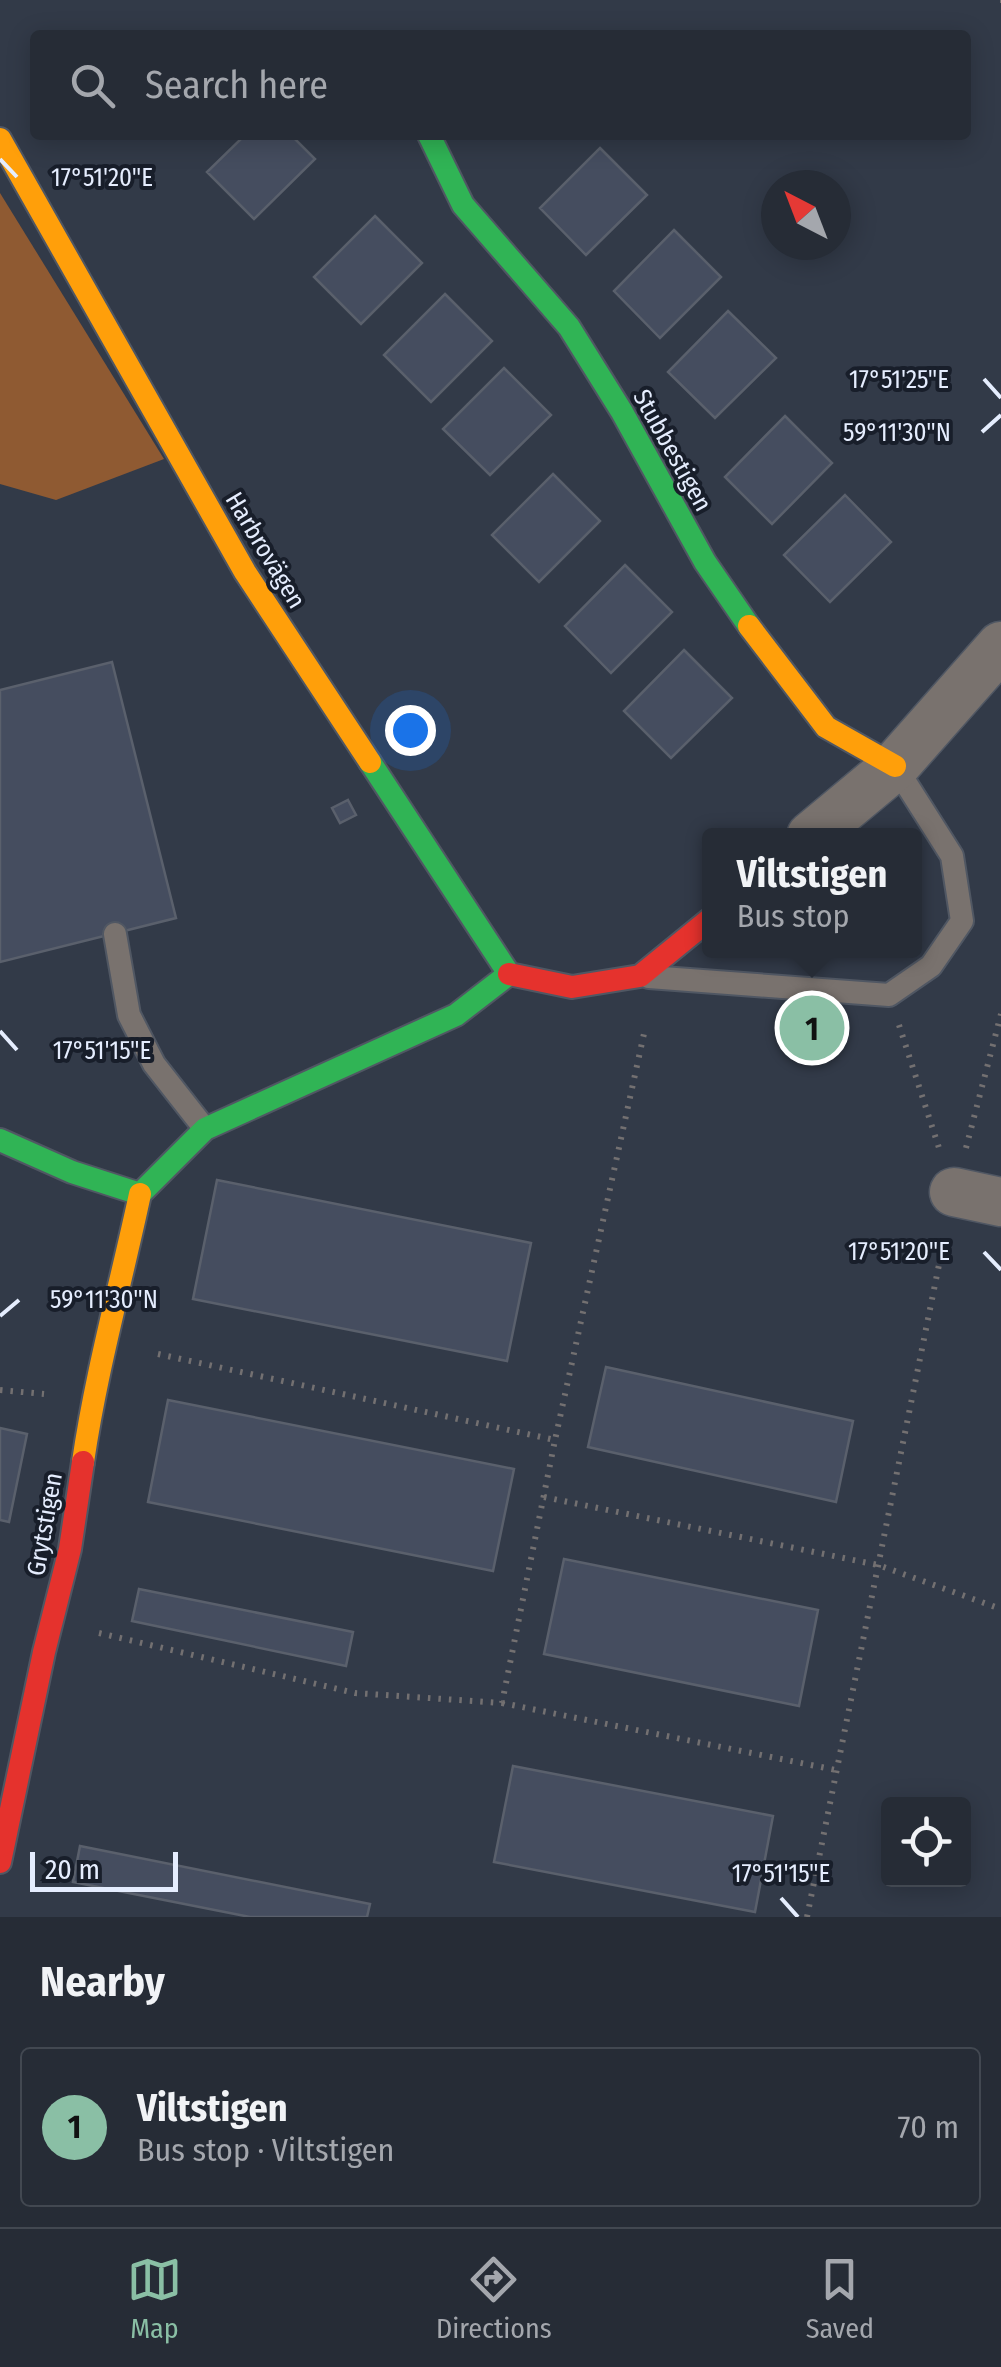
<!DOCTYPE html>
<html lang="en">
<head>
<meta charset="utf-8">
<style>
	:root { --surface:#262c36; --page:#323842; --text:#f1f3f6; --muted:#a4a7ad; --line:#424851; --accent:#8abfa5 }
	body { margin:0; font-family:"Fira Sans Condensed",sans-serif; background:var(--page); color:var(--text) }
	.controls { position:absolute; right:30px; bottom:30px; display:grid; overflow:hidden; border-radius:10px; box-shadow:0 5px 25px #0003 }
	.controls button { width:90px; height:90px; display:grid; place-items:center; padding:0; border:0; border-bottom:2px solid var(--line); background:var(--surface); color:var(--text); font:50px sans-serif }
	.compass { position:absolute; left:761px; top:170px; width:90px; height:90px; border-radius:50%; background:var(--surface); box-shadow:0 5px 25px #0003; rotate:318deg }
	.scale { position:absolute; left:30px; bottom:25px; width:148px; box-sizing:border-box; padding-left:10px; border:5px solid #e5edfe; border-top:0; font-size:28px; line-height:35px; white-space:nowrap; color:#e5edfe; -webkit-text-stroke:8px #181e2a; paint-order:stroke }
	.you { position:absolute; left:410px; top:730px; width:35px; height:35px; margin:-25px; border:8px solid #fff; border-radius:50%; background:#1a73e8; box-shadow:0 0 0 15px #1a73e833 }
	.badge { display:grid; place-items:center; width:65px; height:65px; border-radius:50%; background:var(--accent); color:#111; font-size:32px; font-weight:700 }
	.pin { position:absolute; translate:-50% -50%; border:5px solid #fff; box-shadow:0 2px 10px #0006 }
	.popup { position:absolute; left:702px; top:828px; width:220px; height:130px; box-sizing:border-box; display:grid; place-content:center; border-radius:10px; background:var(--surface); filter:drop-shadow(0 2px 8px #0005); font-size:32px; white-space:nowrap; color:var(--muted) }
	.popup b { font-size:38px; color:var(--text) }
	.popup::after { content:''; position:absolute; left:50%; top:100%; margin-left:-20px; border:20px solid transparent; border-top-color:var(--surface) }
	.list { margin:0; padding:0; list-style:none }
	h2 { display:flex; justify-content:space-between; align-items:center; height:130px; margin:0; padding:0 40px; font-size:42px }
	h2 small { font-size:32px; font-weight:400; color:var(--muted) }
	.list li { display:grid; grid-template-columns:65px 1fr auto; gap:30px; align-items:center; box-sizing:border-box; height:160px; margin:0 20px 20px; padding:0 20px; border:2px solid var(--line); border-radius:10px }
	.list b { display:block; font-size:38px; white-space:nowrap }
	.list p { margin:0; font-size:32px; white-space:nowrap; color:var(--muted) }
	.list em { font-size:32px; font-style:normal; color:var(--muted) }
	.icon { flex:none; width:55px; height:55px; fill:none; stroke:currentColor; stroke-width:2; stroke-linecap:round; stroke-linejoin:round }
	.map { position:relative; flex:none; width:1001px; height:1917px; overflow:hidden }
	.search { position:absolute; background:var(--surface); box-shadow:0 5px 25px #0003; left:30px; right:30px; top:30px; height:110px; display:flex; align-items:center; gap:25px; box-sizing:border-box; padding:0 35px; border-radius:10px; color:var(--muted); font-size:38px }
	.sheet { height:310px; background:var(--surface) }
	nav { display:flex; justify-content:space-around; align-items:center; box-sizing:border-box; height:140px; border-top:2px solid var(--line); background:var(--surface); font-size:28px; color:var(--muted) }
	nav a { display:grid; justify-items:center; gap:5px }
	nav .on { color:var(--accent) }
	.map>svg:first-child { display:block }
	.forest { fill:#8f5a32 }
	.building { fill:#454d5f; stroke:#5a606c; stroke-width:2.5 }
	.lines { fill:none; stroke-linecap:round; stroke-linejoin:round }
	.lane-casing { stroke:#505763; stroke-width:26 }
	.street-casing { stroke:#505763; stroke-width:51 }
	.fast-casing { stroke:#505763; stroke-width:26 }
	.slow-casing { stroke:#505763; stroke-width:26 }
	.jam-casing { stroke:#505763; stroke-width:26 }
	.path { stroke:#737071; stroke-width:6; stroke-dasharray:2.5 8; stroke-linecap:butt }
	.lane { stroke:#79726e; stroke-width:22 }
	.street { stroke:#79726e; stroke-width:48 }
	.fast { stroke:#30b455; stroke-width:22 }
	.slow { stroke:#ff9f0a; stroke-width:22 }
	.jam { stroke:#e5322d; stroke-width:22 }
	.ticks { fill:none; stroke:#e5edfe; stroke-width:4 }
	.labels { text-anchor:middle; stroke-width:8; stroke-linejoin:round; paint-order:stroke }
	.street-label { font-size:25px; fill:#e5edfe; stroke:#181e2a }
	.ticks-label { font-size:25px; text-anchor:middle; fill:#e5edfe; stroke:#181e2a; stroke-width:8; stroke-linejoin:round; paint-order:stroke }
</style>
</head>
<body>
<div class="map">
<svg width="1001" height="1917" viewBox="0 0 1001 1917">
	<rect width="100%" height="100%" fill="#323a48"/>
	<path class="forest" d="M0 193 164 459 56 500 0 484Z"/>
	<path class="building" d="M245 135H291L315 159 254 219 207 172Z
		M600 148 647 195 586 255 540 208Z
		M375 216 422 263 361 324 314 277Z
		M674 230 721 277 660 338 614 291Z
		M445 294 492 341 431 402 384 355Z
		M728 311 776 358 715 418 668 372Z
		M504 368 551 415 490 475 443 429Z
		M785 416 832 463 772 524 725 477Z
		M553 474 600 521 539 582 492 535Z
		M845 495 891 542 830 602 784 555Z
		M625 565 672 612 611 673 565 626Z
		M684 650 732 698 671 758 624 711Z
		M112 662 176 918 0 962V690Z
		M348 800 356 815 340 823 332 808Z
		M217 1180 531 1243 507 1361 193 1299Z
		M606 1367 853 1421 836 1502 588 1447Z
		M168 1400 514 1469 493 1571 148 1502Z
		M0 1428 27 1434 9 1522 0 1520Z
		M564 1559 818 1610 799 1706 544 1654Z
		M139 1589 353 1632 346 1666 132 1621Z
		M513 1766 773 1816 755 1912 494 1862Z
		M80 1846 370 1904 367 1917H250L73 1882Z"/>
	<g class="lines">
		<defs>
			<path id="lane" d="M115 934 129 1015 154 1064 205 1129
				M649 977 889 995 931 966 962 921 952 856 895 766"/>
			<path id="street" d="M811 836 895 766 1001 646
				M954 1192 1001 1202"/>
			<path id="fast" d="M429 135 463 205 569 327 622 412 705 562 749 626
				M370 762 509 974
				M0 1140 72 1172 140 1194 205 1129 456 1015 509 974"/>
			<path id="slow" d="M0 139 245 572 370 762
				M749 626 826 727 895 766
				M83 1462C96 1372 121 1283 140 1194"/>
			<path id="jam" d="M509 974 572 987 640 976 710 919
				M0 1862 44 1652 70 1549 83 1462"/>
		</defs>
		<use href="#lane" class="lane-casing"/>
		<use href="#street" class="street-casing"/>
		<use href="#fast" class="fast-casing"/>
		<use href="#slow" class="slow-casing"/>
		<use href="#jam" class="jam-casing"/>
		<path class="path" d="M1000 0H1001
			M899 1025 940 1151
			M966 1148 1001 1014
			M158 1354 555 1440 645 1029
			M0 1390 44 1394
			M544 1497 878 1565 1001 1609
			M99 1633 355 1693 502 1703 555 1440
			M502 1703 836 1770
			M807 1917 944 1240"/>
		<use href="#lane" class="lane"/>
		<use href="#street" class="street"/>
		<use href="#fast" class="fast"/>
		<use href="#slow" class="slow"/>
		<use href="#jam" class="jam"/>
	</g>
	<path class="ticks" d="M0 159 17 177M984 379 1001 398M982 432 1001 415M0 1031 17 1050M984 1252 1001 1270M0 1316 19 1300M781 1898 798 1917"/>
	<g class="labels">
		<g class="street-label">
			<text transform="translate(673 450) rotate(61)" y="9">Stubbestigen</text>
			<text transform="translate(266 550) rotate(59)" y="9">Harbrovägen</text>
			<text transform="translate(44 1524) rotate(-80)" y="9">Grytstigen</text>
		</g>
	</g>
	<g class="ticks-label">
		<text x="102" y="186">17°51'20"E</text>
		<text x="899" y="388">17°51'25"E</text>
		<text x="897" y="441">59°11'30"N</text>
		<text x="102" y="1059">17°51'15"E</text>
		<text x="899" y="1260">17°51'20"E</text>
		<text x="104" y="1308">59°11'30"N</text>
		<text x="781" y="1882">17°51'15"E</text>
	</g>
</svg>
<div class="controls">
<button><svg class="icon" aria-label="locate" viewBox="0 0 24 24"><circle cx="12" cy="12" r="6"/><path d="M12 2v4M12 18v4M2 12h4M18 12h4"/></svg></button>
</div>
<svg class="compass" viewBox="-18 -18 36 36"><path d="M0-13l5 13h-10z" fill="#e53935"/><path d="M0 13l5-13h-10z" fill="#a4a7ad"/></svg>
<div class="scale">20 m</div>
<div class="you"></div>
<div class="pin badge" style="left:812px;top:1028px">1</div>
<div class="popup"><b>Viltstigen</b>Bus stop</div>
<div class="search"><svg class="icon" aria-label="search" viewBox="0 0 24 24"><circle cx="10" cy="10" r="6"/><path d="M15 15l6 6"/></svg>Search here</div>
</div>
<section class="sheet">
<h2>Nearby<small></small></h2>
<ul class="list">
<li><span class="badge">1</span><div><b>Viltstigen</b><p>Bus stop · Viltstigen</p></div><em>70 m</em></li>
</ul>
</section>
<nav>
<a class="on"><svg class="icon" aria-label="map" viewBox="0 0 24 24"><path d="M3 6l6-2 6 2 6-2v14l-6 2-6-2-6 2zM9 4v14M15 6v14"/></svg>Map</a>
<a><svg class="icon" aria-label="directions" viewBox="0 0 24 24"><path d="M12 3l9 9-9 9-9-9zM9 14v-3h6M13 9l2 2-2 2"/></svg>Directions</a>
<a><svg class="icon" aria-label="saved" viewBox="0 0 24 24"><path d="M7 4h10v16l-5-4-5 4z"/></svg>Saved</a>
</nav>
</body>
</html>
